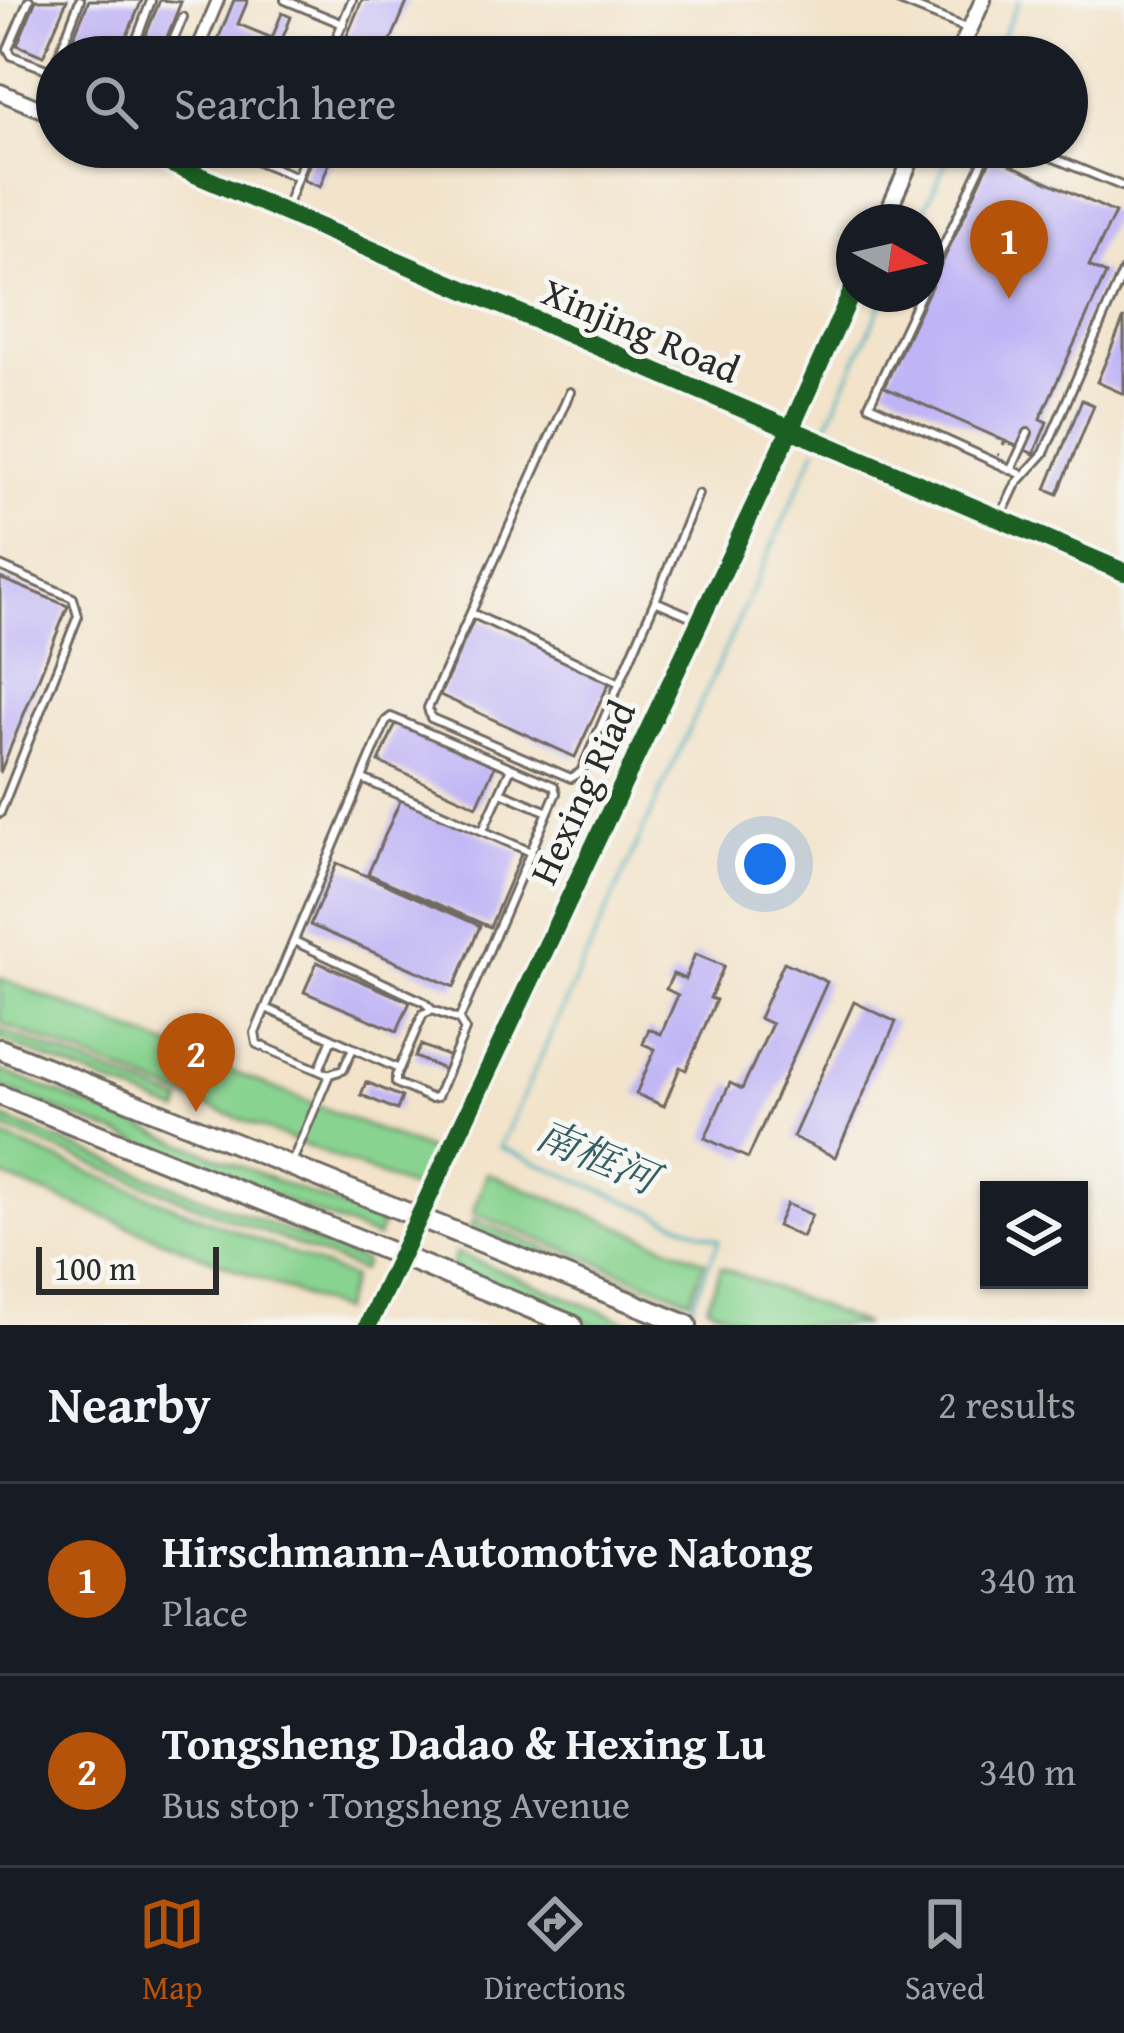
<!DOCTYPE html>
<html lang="en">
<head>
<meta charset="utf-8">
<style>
	:root { --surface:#171b24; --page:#20242c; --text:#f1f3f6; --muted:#9ea1a6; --line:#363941; --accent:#b45309 }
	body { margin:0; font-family:"Gentium Book Plus","Noto Serif SC",serif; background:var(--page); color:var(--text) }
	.controls { position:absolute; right:36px; bottom:36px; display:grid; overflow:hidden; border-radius:0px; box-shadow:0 3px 9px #0004 }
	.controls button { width:108px; height:108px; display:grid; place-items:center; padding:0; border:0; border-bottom:3px solid var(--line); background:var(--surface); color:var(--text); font:60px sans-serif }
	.compass { position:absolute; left:836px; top:204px; width:108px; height:108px; border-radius:50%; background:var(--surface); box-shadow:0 3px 9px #0004; rotate:98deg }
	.scale { position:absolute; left:36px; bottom:30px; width:183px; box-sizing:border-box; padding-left:12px; border:6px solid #2b2b2b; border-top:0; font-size:33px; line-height:42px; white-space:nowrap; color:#2b2b2b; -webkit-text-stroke:9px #f6f6f2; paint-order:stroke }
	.you { position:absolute; left:765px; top:864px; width:42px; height:42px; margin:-30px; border:9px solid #fff; border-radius:50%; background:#1a73e8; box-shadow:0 0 0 18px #1a73e833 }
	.badge { display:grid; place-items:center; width:78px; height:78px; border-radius:50%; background:var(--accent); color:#fff; font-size:39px; font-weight:700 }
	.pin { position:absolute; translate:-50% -99px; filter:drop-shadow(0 3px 6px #0008) }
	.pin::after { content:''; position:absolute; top:63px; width:42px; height:36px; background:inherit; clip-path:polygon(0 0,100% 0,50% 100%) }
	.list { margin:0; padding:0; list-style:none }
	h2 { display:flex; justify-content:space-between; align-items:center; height:156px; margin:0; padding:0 48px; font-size:51px }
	h2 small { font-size:39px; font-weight:400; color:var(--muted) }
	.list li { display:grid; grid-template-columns:78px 1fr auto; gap:36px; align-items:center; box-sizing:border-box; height:192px; padding:0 48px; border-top:3px solid var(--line) }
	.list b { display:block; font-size:45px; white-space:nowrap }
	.list p { margin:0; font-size:39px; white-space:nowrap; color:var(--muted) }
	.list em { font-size:39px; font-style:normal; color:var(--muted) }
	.icon { flex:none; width:66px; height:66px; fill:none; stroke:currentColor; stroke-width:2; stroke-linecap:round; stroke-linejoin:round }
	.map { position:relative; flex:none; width:1124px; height:1325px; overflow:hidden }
	.search { position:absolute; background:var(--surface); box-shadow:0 3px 9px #0004; left:36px; right:36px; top:36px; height:132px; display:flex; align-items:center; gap:30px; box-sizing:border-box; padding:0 42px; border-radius:66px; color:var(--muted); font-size:45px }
	.sheet { height:540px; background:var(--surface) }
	nav { display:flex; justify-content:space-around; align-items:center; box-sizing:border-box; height:168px; border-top:3px solid var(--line); background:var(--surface); font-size:33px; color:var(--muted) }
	nav a { display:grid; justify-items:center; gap:6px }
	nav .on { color:var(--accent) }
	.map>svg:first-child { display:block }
	.green { fill:#89d390; stroke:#5a7f5e; stroke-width:3 }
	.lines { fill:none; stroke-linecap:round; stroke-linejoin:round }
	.stream { stroke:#3faebb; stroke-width:3 }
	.building { fill:#bfb4f5 }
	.service-casing { stroke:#716b63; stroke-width:12 }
	.minor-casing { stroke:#716b63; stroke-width:16 }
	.tertiary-casing { stroke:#716b63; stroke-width:20 }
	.primary-casing { stroke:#716b63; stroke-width:24 }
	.path { stroke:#716b63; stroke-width:3; stroke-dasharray:3 9; stroke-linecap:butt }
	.service { stroke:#fff; stroke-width:6 }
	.minor { stroke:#fff; stroke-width:10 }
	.tertiary { stroke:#fff; stroke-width:14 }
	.primary { stroke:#fff; stroke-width:18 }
	.cycleway-casing { stroke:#f6f6f2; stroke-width:26 }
	.cycleway { stroke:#1b5e20; stroke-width:18 }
	.labels { text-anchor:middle; stroke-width:10; stroke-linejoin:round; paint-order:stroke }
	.street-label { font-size:39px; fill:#2b2b2b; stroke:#f6f6f2 }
	.water-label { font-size:42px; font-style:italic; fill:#335f65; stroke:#f6f6f2 }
</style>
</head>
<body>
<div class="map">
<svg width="1124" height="1325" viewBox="0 0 1124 1325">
	<rect width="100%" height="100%" fill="#f6f6f2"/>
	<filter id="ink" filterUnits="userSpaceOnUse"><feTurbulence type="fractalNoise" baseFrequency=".00833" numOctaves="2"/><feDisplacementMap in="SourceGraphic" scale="24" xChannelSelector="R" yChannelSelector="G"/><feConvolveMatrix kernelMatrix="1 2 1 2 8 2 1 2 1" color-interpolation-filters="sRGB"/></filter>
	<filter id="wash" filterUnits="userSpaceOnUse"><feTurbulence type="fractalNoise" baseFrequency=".004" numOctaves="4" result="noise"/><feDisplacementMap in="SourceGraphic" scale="48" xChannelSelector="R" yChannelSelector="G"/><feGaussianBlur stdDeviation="2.7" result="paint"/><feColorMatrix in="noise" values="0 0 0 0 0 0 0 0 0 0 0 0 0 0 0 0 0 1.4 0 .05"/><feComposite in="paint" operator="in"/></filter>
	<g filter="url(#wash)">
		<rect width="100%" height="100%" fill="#f2e3ca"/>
		<path class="green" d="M0 978 435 1153 419 1191 0 1023Z
			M0 1030 182 1102 179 1112 0 1040Z
			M0 1070 382 1223 377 1238 0 1087Z
			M0 1117 365 1262 361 1271 0 1127Z
			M0 1136 352 1278 341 1311 0 1175Z
			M487 1173 705 1261 690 1299 473 1213Z
			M474 1220 681 1303 678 1312 470 1228Z
			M456 1253 636 1325H594L451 1268Z
			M721 1267 865 1325H754L707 1306Z"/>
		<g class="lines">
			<path class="stream" d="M993 57 1019 0
				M919 222 953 147
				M823 434 886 294
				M687 1317 719 1240 500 1147 816 449"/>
		</g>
		<g id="blocks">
			<path class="building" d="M36 0H67L43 56 17 45Z
				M89 0H142L118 57 66 55Z
				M160 0 181 2 159 57H137Z
				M234 0H248L238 24 272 38 282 13 291 17 281 42 290 46 286 57H211Z
				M362 0H408L384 57H338Z
				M316 147H335L320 187 303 180Z
				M992 156 1115 213 1089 266 1106 274 1040 419 1047 422 1034 454 884 387Z
				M1124 318V394L1097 382Z
				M1082 400 1094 405 1058 494 1046 489Z
				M0 578 68 606 0 773Z
				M475 617 611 679 575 757 440 695Z
				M397 721 495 765 477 806 379 762Z
				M401 799 522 852 490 927 368 874Z
				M337 863 480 926 454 987 310 925Z
				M695 954 724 966 710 998 716 1000 686 1070 680 1067 664 1106 636 1094 655 1049 643 1044 649 1029 661 1034 678 995 666 989 673 974 685 979Z
				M317 962 410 1002 397 1031 304 992Z
				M784 962 827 982 748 1158 705 1138 730 1083 742 1089 772 1024 759 1018Z
				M854 1002 896 1022 835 1157 793 1137Z
				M421 1045 450 1057 445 1070 415 1057Z
				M366 1082 402 1097 397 1110 361 1095Z
				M787 1204 812 1215 802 1237 777 1226Z"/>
		</g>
	</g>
	<g filter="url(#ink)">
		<use href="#blocks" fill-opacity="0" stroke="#716b63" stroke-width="3"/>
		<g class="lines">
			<defs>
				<path id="service" d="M29 0 8 49 12 56 57 73
					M285 0 343 24
					M897 0 966 28
					M329 56 352 0
					M58 57 80 0
					M130 57 151 1
					M166 57 183 17
					M255 147 252 155 255 160 297 177
					M1027 147 1124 187
					M285 211 308 147
					M926 283 990 147
					M921 294 869 405 1023 475
					M570 392 428 708 431 718 571 778 581 772 655 601 698 494
					M1011 470 1028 433
					M1001 516 1016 484 1044 453 1124 270
					M0 566 73 598 78 616 0 813
					M655 601 697 619
					M471 613 620 683
					M363 779 531 852
					M501 792 548 812
					M483 830 511 768
					M294 941 424 1002 432 1010
					M266 1008 399 1069
					M319 1070 332 1038
					M330 1074 343 1070 353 1048
					M292 1162 329 1075 257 1044 255 1033 386 721 391 717 554 786 556 793 459 1020 465 1030 437 1097 430 1098 396 1083V1076L423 1014 432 1010 459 1020"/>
				<path id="minor" d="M194 57 218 0"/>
				<path id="tertiary" d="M957 57 983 0
					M0 92 57 116
					M132 147 1124 572
					M883 222 917 147
					M368 1325 790 430 854 287"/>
				<path id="primary" d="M0 1049 687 1325
					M0 1095 572 1325"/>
			</defs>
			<use href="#service" class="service-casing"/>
			<use href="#minor" class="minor-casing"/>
			<use href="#tertiary" class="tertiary-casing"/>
			<use href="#primary" class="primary-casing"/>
			<path class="path" d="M998 456 1005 441"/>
			<use href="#service" class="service"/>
			<use href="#minor" class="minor"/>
			<use href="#tertiary" class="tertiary"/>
			<use href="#primary" class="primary"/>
			<defs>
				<path id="cycleway" d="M132 147 1124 572
					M368 1325 790 430 854 287"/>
			</defs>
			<use href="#cycleway" class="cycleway-casing"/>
			<use href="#cycleway" class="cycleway"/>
		</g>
	</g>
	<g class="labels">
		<g class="street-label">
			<text transform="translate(641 330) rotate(23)" y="14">Xinjing Road</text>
			<text transform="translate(582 792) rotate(-65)" y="14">Hexing Riad</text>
		</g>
		<g class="water-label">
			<text transform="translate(597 1156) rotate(23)" y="15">南框河</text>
		</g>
	</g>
</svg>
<div class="controls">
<button><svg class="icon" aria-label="layers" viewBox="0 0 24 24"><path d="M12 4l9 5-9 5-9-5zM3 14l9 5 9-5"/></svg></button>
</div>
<svg class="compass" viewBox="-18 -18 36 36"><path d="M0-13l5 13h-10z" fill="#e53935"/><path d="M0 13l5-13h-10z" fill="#9ea1a6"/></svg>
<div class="scale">100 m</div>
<div class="you"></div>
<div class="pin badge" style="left:1009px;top:299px">1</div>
<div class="pin badge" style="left:196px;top:1112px">2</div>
<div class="search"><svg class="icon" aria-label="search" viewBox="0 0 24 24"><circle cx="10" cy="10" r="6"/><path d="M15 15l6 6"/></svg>Search here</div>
</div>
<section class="sheet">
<h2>Nearby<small>2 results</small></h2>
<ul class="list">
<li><span class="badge">1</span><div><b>Hirschmann-Automotive Natong</b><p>Place</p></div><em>340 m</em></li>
<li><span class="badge">2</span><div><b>Tongsheng Dadao &amp; Hexing Lu</b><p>Bus stop · Tongsheng Avenue</p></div><em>340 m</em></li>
</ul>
</section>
<nav>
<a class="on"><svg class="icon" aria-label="map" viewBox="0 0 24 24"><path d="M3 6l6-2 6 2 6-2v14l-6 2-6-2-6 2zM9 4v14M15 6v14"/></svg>Map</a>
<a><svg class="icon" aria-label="directions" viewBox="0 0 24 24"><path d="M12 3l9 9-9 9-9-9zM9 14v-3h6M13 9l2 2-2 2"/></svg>Directions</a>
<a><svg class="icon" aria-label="saved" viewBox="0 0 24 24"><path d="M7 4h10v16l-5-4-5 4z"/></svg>Saved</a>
</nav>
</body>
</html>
